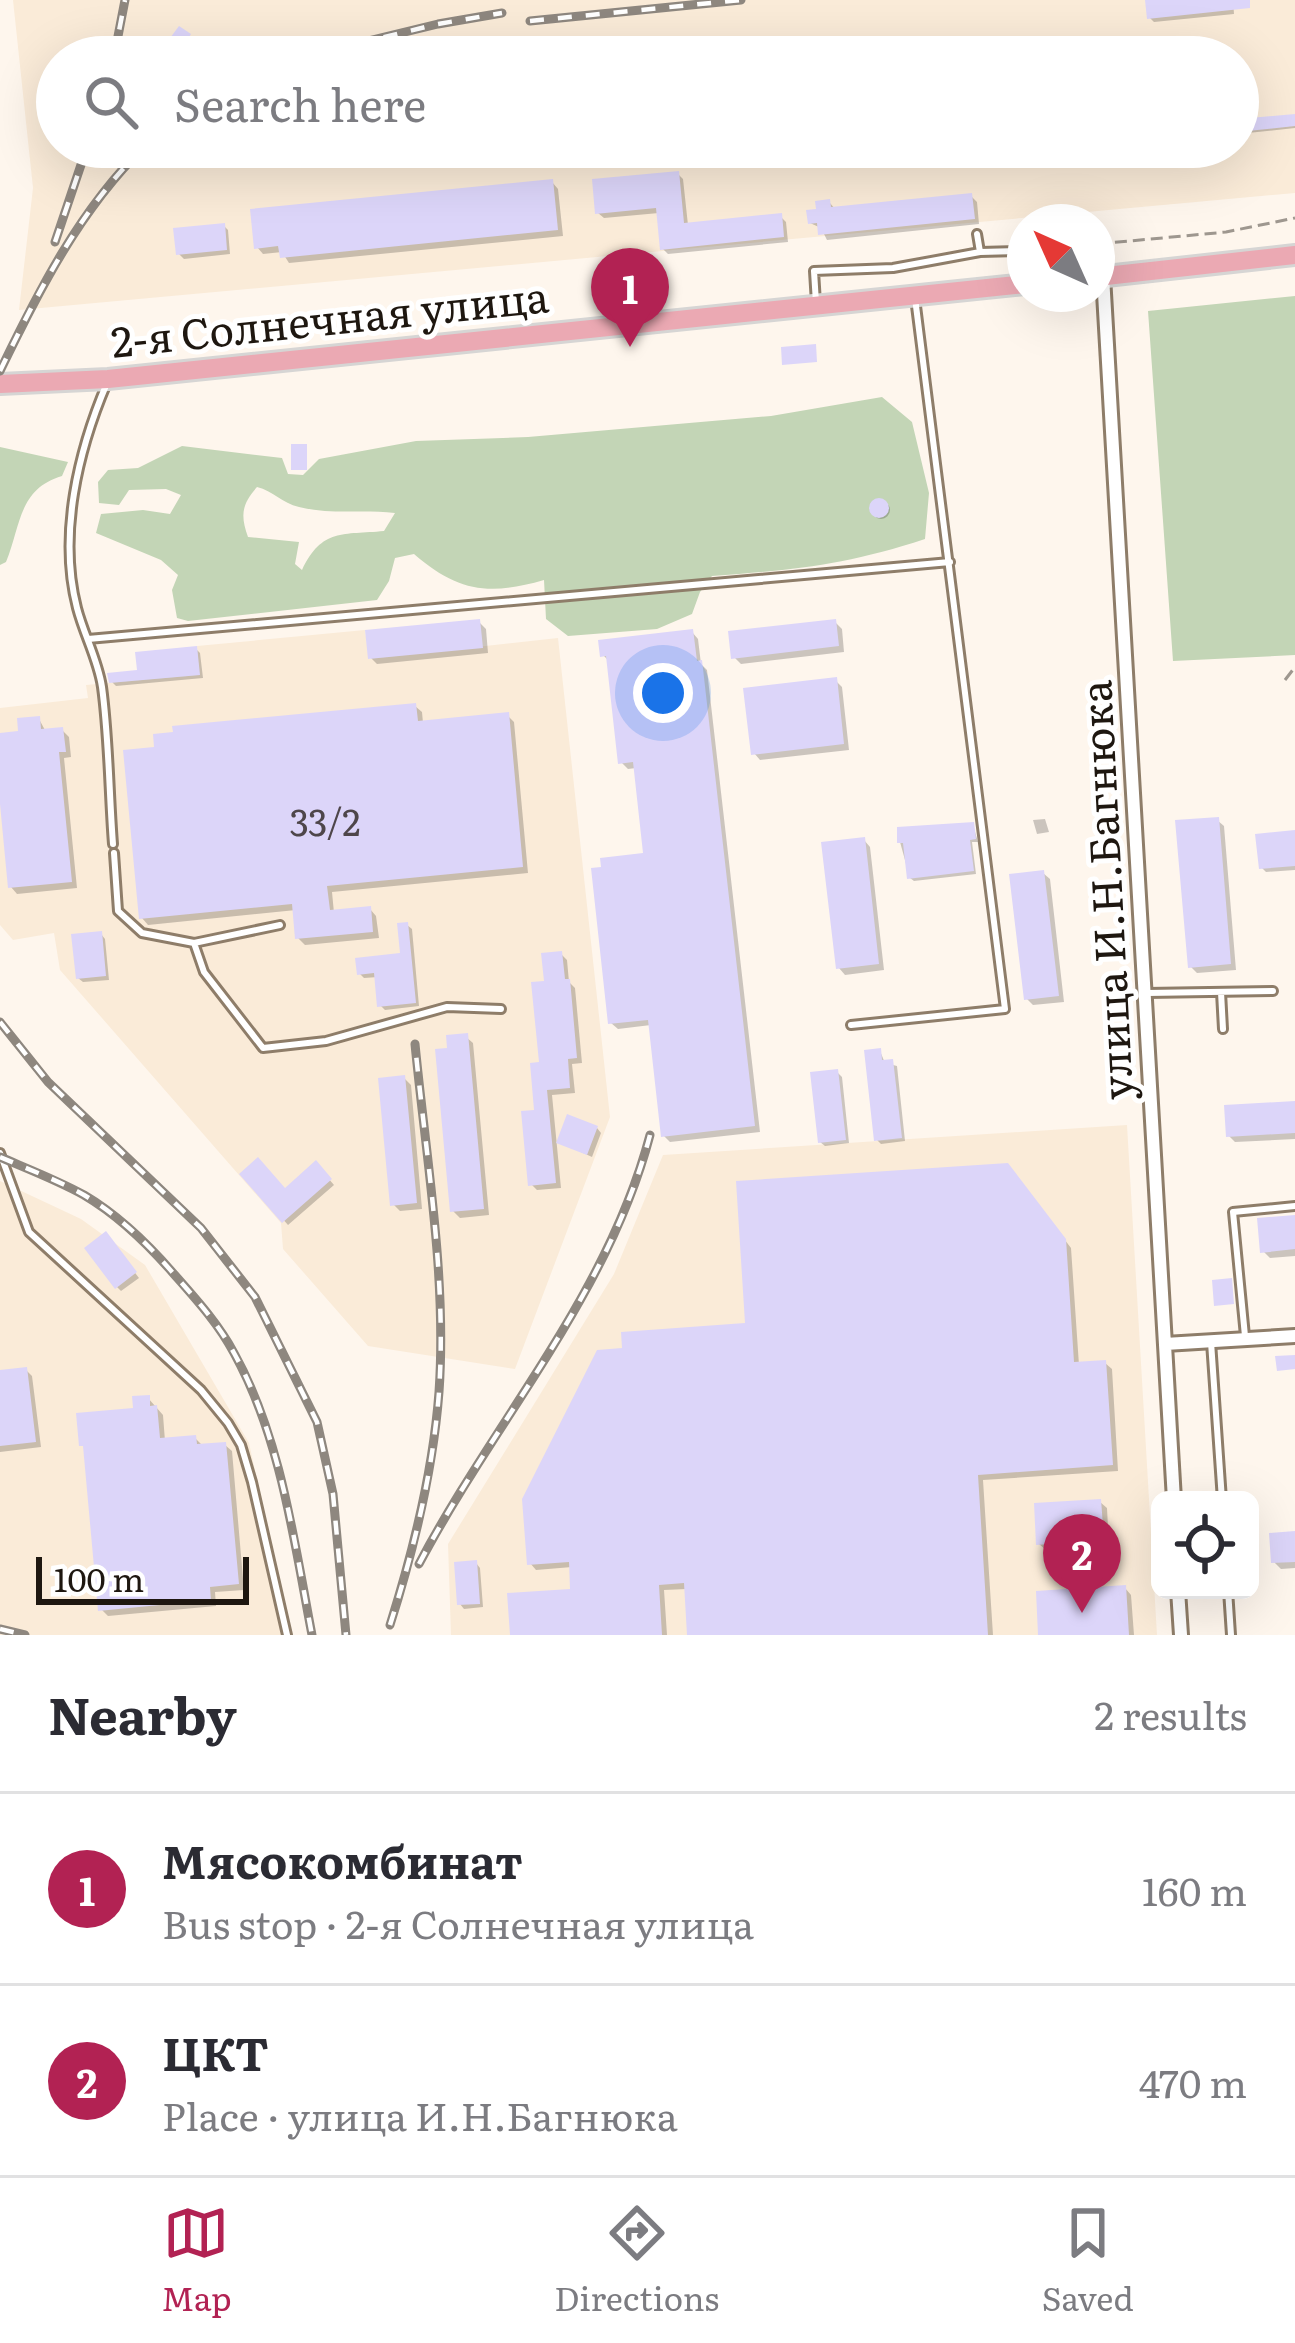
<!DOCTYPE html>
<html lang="en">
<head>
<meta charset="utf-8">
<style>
	:root { --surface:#fff; --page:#f2f2f3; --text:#2b2b33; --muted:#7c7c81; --line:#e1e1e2; --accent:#b22253 }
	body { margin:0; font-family:Literata,serif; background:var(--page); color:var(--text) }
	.controls { position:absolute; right:36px; bottom:36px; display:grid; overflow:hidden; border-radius:18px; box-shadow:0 12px 48px #0002 }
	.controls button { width:108px; height:108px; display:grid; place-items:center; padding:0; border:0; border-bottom:3px solid var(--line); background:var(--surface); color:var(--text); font:60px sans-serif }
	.compass { position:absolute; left:1007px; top:204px; width:108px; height:108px; border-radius:50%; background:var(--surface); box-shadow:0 12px 48px #0002; rotate:315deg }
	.scale { position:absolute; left:36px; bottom:30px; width:213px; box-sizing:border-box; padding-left:12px; border:6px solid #1e1710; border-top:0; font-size:33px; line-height:42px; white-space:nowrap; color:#1e1710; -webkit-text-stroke:9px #fff; paint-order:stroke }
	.you { position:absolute; left:663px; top:693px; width:42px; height:42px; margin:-30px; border:9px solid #fff; border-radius:50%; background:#1a73e8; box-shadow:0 0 0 18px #1a73e833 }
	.badge { display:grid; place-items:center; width:78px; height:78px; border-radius:50%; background:var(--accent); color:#fff; font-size:39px; font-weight:700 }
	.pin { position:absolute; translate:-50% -99px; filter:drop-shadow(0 3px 6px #0008) }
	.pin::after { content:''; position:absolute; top:63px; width:42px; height:36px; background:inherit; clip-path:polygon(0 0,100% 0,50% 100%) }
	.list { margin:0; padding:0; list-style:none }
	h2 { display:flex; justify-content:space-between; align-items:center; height:156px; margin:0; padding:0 48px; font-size:51px }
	h2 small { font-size:39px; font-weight:400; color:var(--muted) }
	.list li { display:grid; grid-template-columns:78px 1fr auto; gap:36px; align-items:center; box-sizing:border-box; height:192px; padding:0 48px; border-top:3px solid var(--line) }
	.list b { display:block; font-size:45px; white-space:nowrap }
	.list p { margin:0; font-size:39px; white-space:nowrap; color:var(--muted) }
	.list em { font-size:39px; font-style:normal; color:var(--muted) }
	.icon { flex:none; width:66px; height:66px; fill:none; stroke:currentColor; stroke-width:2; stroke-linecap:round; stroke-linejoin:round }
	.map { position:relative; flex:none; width:1295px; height:1635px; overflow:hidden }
	.search { position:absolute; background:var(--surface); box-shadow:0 12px 48px #0002; left:36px; right:36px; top:36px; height:132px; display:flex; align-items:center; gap:30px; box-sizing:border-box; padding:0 42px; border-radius:66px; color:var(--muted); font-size:45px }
	.sheet { height:540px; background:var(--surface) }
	nav { display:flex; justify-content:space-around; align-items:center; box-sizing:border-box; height:168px; border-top:3px solid var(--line); background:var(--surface); font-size:33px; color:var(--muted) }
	nav a { display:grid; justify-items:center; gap:6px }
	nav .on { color:var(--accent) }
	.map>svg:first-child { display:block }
	.industrial { fill:#faebd8; fill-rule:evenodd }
	.green { fill:#c3d5b6; fill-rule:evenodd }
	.shadow { fill:#0003 }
	.building { fill:#dcd5f9 }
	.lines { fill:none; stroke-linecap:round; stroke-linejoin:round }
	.service-casing { stroke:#8e7d69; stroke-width:12 }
	.minor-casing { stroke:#8e7d69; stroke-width:18 }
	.primary-casing { stroke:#d6d5d4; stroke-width:24 }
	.path { stroke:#9e978f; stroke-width:3; stroke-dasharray:12 6; stroke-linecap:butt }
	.service { stroke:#fff; stroke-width:6 }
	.minor { stroke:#fff; stroke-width:12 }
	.primary { stroke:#eba9b3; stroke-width:18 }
	.rail-casing { stroke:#8e877f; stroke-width:9 }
	.rail { stroke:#fff; stroke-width:4.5; stroke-dasharray:14; stroke-linecap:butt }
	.labels { text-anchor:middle; stroke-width:10; stroke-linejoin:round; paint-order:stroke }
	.number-label { font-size:36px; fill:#4e464a }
	.street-label { font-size:42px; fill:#1e1710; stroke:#fff }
</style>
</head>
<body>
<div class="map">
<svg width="1295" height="1635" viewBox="0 0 1295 1635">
	<rect width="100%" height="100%" fill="#fef6ed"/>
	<path class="industrial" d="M13 0H1295V193L19 310 33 188ZM57 57H1238V147H57Z
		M365 630 369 659 558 638 610 1117 515 1369 368 1346 283 1249 281 1223 60 970 54 933 13 940 0 925V708L88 698 86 685 199 675 197 646Z
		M1127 1125 1157 1635H451L448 1544 614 1274 663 1155Z
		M0 1181 81 1219 145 1265 249 1443 291 1635H0Z"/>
	<path class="green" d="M1295 296V655L1173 661 1148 311Z
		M882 397 912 422 929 493 925 539C846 565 794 570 712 576L700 592 692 614 657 629 568 636 546 619 544 580C489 596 458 592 414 554L395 558 389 581 377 600 188 621 177 618 172 590 178 575 161 560 96 533 101 514 143 510 170 514 181 495 166 489 129 490 119 505 99 503 98 482 108 470 138 468 182 446 282 458 288 474 303 475 319 459 416 441 528 437 771 416ZM257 487C273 491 282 503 299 507 330 515 363 509 395 513L384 531C343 535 322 528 302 570L295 564 299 542 248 537C240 515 242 504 257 487Z
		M0 447 68 462 62 476C18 489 21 526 6 562L0 565Z"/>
	<path class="shadow" d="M1148 0H1233L1234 14 1154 22 1149 17Z
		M189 36 193 41 183 57H161Z
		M1295 118V128L1238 134V122Z
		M1124 147H1168V153L1129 157Z
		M678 174 683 179 688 225 780 216 786 222 788 242 668 254 663 249 659 213 604 218 598 213Z
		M552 182 558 189 563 236 289 263 282 252 263 254 257 247Z
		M971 196 977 202 979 224 827 240 821 228 810 223 829 202 836 210Z
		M224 226 228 230 230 254 184 259 179 254Z
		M872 510a9 9 0 1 1 18 0a9 9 0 1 1-18 0Z
		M479 622 486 629 488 653 377 664 371 658Z
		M835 622 842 629 844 652 741 664 734 657Z
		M692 632 698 639 701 664 707 670 760 1132 670 1142 664 1136 651 1025 618 1029 611 1023 646 855 636 768 628 769 621 762 610 662 603 655Z
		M196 649 200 653 203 678 116 686 112 682Z
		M836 681 842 687 849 750 760 760 754 753Z
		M415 706 422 712 423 723 507 715 514 722 528 873 332 892 334 913 370 909 376 916 379 938 305 945 298 938 296 910 148 925 142 918Z
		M39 719 46 732 62 730 69 737 71 757 64 758 77 888 17 894 11 887 0 736 22 734Z
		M1045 819 1049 832 1037 834 1033 820Z
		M1217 820 1224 826 1236 970 1197 973 1191 967Z
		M973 825 978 842H972L976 874 914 881 910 878 900 842Z
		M1295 833V870L1266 872 1262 868Z
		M864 840 870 847 884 970 845 975 839 968Z
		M1043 873 1050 879 1064 1002 1033 1005 1027 999Z
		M407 925 412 929 419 1006 385 1010 380 1005 378 977 364 978 360 974 403 956Z
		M101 934 105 939 109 980 83 982 78 978Z
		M561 954 567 960 569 982 575 988 582 1063 572 1064 575 1093 552 1095 561 1188 537 1190 531 1184 547 984Z
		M466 1037 473 1043 489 1215 460 1218 453 1211Z
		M880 1051 885 1063 897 1066 905 1141 881 1144 877 1140Z
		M837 1072 842 1077 849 1143 825 1146 820 1142Z
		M404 1078 411 1085 422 1209 400 1211 393 1204Z
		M1295 1104V1139L1235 1142 1229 1136Z
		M597 1128 601 1133 592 1157 559 1142Z
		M316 1164 334 1185 288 1225 243 1174 285 1192Z
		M1014 1173 1071 1248 1079 1365 1105 1363 1112 1369 1118 1471 983 1480 993 1635H690L687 1589 664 1590 667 1635H513L574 1592 572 1567 536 1570 530 1563 748 1326Z
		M1295 1218V1256L1270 1258 1263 1251Z
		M110 1240 139 1278 121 1291 117 1287Z
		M26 1370 32 1376 41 1447 0 1452V1373Z
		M148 1398 163 1415 165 1441 195 1438 201 1444 225 1445 232 1451 244 1590 215 1592 216 1606 108 1616 101 1609 136 1410Z
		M1100 1502 1107 1508 1109 1546 1046 1550 1039 1544Z
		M1295 1534V1568L1281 1569 1274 1562Z
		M476 1563 480 1568 483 1607 464 1609 460 1604Z
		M1125 1588 1131 1595 1134 1635H1041Z"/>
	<path class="building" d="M1145 0H1250V8L1147 19Z
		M179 26 191 34 176 57H156Z
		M1295 114V126L1238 132V119Z
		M679 171 684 223 782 213 784 237 660 250 656 208 595 214 592 179Z
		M553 179 558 230 280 258 278 246 254 249 250 209Z
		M972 193 975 219 818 235 817 223 808 224 806 210 816 209 815 201 830 199 831 207Z
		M225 223 227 250 176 255 173 228Z
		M816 344 817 362 782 365 781 347Z
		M291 444H307V470H291Z
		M869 508a10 10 0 1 1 20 0a10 10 0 1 1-20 0Z
		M480 619 483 648 368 659 365 630Z
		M836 619 839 646 731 659 728 631Z
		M693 629 697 661 702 660 755 1126 661 1137 648 1020 608 1024 591 868 601 867 600 858 643 853 633 762 618 764 606 656 600 657 598 640Z
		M197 646 200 675 109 683 107 673 137 670 135 652Z
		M837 677 844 744 751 755 743 688Z
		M416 703 418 721 509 712 523 867 327 886 330 910 371 906 373 932 295 939 292 904 139 919 123 750 154 747 153 734 173 732 172 726Z
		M40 716 41 729 63 727 66 752H59L72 882 8 888 0 804V733L18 731 17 718Z
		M1219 817 1231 964 1188 968 1175 820Z
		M974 822 976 839 970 840 974 871 907 879 903 843H897V827Z
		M1295 830V866L1259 869 1255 834Z
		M865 837 879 964 836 969 821 842Z
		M1044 870 1059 996 1024 1000 1009 874Z
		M408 922 416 1003 377 1007 374 973 357 975 355 958 400 953 397 923Z
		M102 931 106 976 76 979 71 934Z
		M562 951 565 979H570L577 1058 568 1059 570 1088 547 1090 556 1183 528 1186 521 1111 534 1110 530 1063 539 1062 531 982 544 981 541 953Z
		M468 1033 484 1209 450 1212 435 1049 447 1048 446 1035Z
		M881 1048 882 1060 893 1059 902 1138 874 1141 864 1050Z
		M838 1069 846 1140 818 1143 810 1072Z
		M405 1075 417 1203 390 1206 378 1078Z
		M1295 1101V1133L1226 1137 1224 1105Z
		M567 1114 598 1126 587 1155 556 1143Z
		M258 1157 285 1188 316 1160 332 1179 282 1223 239 1174Z
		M1008 1163 1066 1239 1074 1362 1106 1360 1113 1465 978 1475 988 1635H687L684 1583 659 1585 662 1635H510L507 1593 570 1589 569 1562 527 1565 522 1499 597 1350 622 1348 621 1332 745 1323 736 1181Z
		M1295 1215V1249L1260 1253 1257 1218Z
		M106 1231 137 1272 115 1289 84 1248Z
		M1232 1278 1234 1304 1214 1306 1212 1280Z
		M1295 1355V1369L1277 1371 1275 1356Z
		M27 1367 36 1442 0 1446V1370Z
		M150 1395V1406L157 1405 160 1438 196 1435 197 1444 226 1442 239 1584 210 1587 211 1600 98 1611 83 1446H79L76 1413 133 1408 132 1396Z
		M1101 1499 1104 1540 1036 1545 1034 1503Z
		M1295 1531V1562L1271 1563 1269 1533Z
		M477 1560 480 1604 457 1605 454 1562Z
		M1126 1585 1129 1635H1038L1036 1591Z"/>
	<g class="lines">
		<defs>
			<path id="service" d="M980 252 1019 251
				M816 303 814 271 893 268 980 252 977 234
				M107 383C78 451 58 535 77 608 84 635 98 660 102 687 109 739 109 792 113 844
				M88 639 950 562
				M114 853 118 911 142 933 194 943 280 925
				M194 943 204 972 263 1048 326 1041 447 1007 501 1009
				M1221 992 1223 1029
				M1147 993 1273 991
				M851 1025 1005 1009 915 298
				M0 1153 29 1232 201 1390 228 1423 241 1445 252 1482 287 1635
				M1245 1336 1233 1212 1295 1206
				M1211 1342 1222 1500
				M1228 1590 1231 1635"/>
			<path id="minor" d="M1103 276 1174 1500
				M1165 1344 1295 1336
				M1178 1590 1181 1635"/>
			<path id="primary" d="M1097 277 1295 255
				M0 384 108 379 1025 284"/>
		</defs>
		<use href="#service" class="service-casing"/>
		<use href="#minor" class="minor-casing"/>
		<use href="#primary" class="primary-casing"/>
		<path class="path" d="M1097 244 1226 232 1295 218
			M1285 680 1295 667"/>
		<use href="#service" class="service"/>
		<use href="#minor" class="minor"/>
		<use href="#primary" class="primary"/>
		<defs>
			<path id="rail" d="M530 21 741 0
				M114 57 125 0
				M302 57 438 24 502 13
				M55 242 87 147
				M0 371C38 292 80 209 144 147
				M0 1022 48 1082 201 1228 255 1297 317 1422 333 1494 346 1635
				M0 1157C28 1169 57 1180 84 1195 118 1215 147 1243 173 1273 195 1298 218 1323 234 1353 281 1438 294 1541 312 1635
				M419 1564C495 1420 608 1295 650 1135
				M390 1625C414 1549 433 1472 439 1392 447 1277 426 1158 415 1044
				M0 1629 25 1635"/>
		</defs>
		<use href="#rail" class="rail-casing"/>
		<use href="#rail" class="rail"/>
	</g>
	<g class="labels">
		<g class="number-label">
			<text x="325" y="836">33/2</text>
		</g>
		<g class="street-label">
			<text transform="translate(330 320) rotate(-6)" y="15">2-я Солнечная улица</text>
			<text transform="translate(1107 890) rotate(-93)" y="15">улица И.Н.Багнюка</text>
		</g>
	</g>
</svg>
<div class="controls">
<button><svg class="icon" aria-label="locate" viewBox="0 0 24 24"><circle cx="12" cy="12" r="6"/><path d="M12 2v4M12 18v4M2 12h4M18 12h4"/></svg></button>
</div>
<svg class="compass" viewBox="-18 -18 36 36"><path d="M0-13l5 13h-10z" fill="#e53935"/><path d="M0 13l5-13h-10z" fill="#7c7c81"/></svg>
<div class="scale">100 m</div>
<div class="you"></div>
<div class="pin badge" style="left:630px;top:347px">1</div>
<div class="pin badge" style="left:1082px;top:1613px">2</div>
<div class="search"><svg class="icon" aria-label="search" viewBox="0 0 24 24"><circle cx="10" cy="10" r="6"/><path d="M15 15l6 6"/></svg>Search here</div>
</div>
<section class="sheet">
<h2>Nearby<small>2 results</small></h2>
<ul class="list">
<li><span class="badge">1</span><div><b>Мясокомбинат</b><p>Bus stop · 2-я Солнечная улица</p></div><em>160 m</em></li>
<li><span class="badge">2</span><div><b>ЦКТ</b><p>Place · улица И.Н.Багнюка</p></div><em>470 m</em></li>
</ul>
</section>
<nav>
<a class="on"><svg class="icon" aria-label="map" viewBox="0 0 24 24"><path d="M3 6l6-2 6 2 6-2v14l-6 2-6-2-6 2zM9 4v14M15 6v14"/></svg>Map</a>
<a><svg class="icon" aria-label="directions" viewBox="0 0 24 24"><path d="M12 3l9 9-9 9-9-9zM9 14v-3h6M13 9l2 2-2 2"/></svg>Directions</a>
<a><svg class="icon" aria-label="saved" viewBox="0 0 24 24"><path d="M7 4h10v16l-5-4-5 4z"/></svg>Saved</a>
</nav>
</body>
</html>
